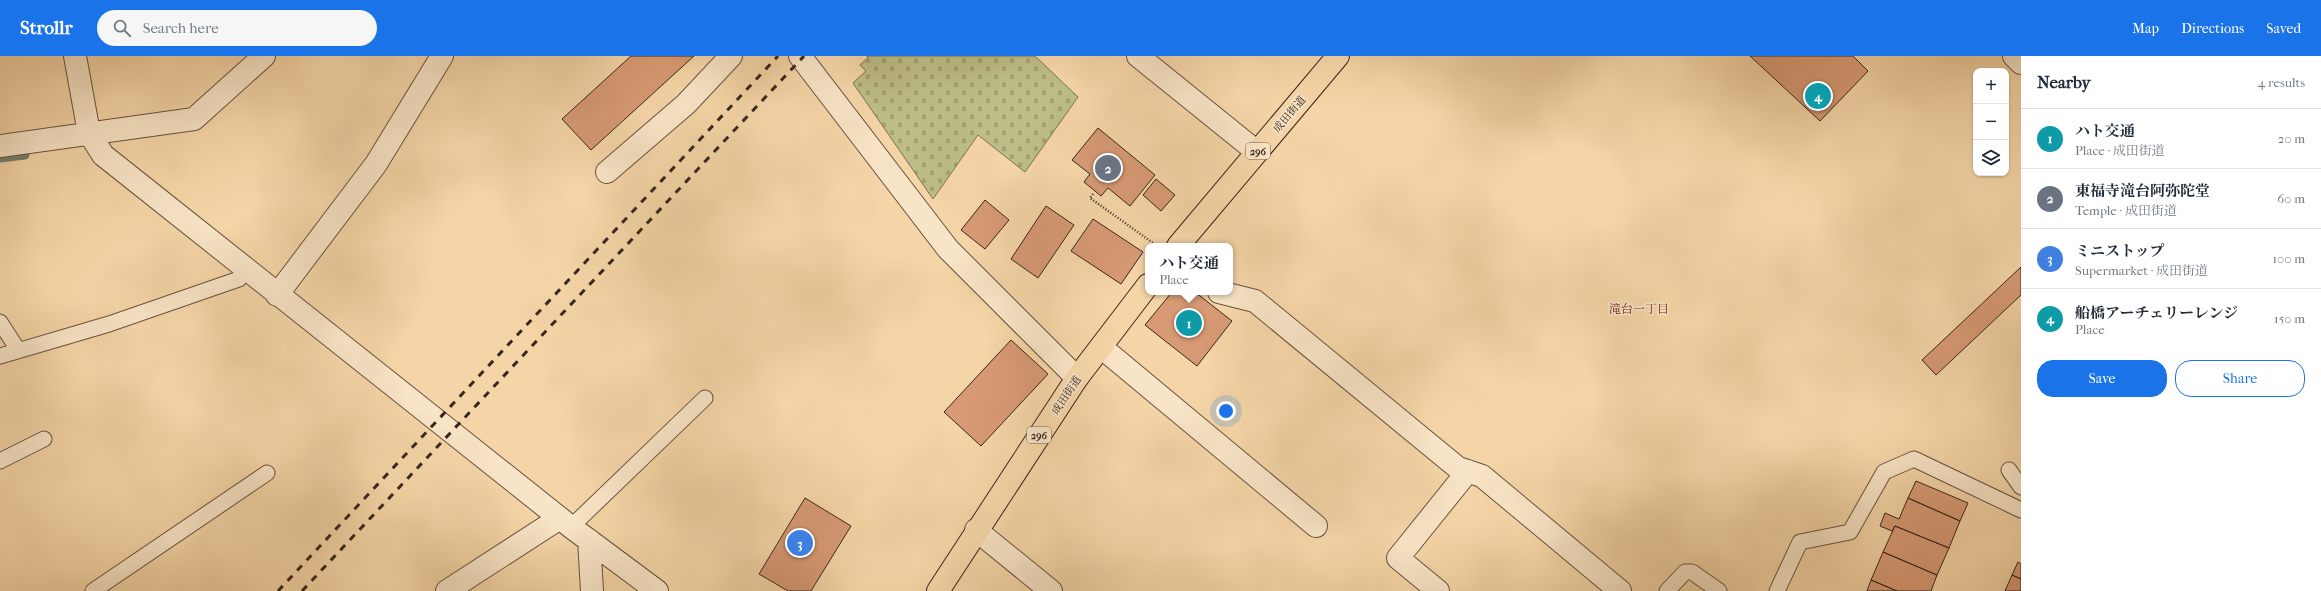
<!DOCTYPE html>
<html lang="en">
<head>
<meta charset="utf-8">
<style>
	:root { --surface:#fff; --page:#f6f6f7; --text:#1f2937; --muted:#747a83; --line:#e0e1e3; --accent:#1a73e8 }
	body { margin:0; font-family:"IM FELL French Canon","Noto Serif JP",serif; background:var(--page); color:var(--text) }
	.controls { position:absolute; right:12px; top:12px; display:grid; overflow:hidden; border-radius:8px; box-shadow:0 1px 3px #0004 }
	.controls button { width:36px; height:36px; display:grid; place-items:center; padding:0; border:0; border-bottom:1px solid var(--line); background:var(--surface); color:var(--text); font:20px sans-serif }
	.you { position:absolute; left:1226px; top:355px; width:14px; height:14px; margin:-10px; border:3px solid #fff; border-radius:50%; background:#1a73e8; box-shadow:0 0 0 6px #1a73e833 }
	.badge { display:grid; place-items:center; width:26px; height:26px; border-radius:50%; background:var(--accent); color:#fff; font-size:13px; font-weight:700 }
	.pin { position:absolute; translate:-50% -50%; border:2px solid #fff; box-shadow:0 1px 4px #0006 }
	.popup { position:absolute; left:1145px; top:187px; width:88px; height:52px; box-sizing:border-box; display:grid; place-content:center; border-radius:8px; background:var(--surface); filter:drop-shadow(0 1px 3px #0005); font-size:13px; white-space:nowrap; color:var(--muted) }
	.popup b { font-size:15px; color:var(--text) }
	.popup::after { content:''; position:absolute; left:50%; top:100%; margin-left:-8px; border:8px solid transparent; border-top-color:var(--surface) }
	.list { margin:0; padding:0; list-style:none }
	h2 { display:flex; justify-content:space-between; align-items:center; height:52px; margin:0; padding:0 16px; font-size:17px }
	h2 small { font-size:13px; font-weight:400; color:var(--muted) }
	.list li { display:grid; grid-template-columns:26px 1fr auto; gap:12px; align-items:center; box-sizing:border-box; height:60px; padding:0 16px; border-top:1px solid var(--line) }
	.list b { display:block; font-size:15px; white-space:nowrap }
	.list p { margin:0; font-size:13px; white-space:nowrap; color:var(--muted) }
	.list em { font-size:13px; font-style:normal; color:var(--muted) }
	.actions { display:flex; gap:8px; padding:12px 16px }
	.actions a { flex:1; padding:9px 0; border:1px solid var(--accent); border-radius:16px; text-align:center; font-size:14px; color:var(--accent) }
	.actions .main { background:var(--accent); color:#fff }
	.icon { flex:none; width:22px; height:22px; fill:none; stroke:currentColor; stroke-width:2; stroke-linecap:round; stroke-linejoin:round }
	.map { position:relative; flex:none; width:2021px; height:535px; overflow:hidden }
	header { display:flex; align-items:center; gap:24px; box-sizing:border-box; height:56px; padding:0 20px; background:var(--accent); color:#fff }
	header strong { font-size:19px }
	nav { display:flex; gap:22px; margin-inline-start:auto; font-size:14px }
	.search { width:280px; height:36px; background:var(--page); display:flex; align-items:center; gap:10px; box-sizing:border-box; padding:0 14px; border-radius:22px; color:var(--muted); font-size:15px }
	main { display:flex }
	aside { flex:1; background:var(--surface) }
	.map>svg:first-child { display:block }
	.cemetery { fill:url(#cemetery-stones); stroke:#7a7253 }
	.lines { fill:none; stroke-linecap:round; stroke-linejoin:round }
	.stream { stroke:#757e6e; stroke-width:9 }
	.building { fill:#d79a74; stroke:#38261f }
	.lane-casing { stroke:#675241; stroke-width:17 }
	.street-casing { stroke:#675241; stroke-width:24 }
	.highway-casing { stroke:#38261f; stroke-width:24 }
	.path { stroke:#38261f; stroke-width:2.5; stroke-dasharray:1 2; stroke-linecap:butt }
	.lane { stroke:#f8e4c6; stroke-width:15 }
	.street { stroke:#f8e4c6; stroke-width:22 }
	.highway { stroke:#f5d5a7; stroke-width:22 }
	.rail { stroke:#38261f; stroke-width:3; stroke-dasharray:7 7; stroke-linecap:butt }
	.labels { text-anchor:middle; stroke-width:3.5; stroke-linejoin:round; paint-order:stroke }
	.shield { fill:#f8e4c6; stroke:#725f51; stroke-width:1 }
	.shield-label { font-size:10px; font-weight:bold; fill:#38261f }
	.street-label { font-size:11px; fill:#38261f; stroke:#f8e4c6 }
	.neighbourhood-label { font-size:12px; fill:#7a1f14; stroke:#f8e4c6 }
</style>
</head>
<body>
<header>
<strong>Strollr</strong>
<div class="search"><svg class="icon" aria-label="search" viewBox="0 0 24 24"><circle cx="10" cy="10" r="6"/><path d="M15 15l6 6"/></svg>Search here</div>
<nav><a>Map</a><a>Directions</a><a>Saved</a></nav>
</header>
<main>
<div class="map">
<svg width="2021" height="535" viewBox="0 0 2021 535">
	<defs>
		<pattern id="cemetery-stones" width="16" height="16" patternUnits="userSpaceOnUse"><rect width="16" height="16" fill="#bdbd87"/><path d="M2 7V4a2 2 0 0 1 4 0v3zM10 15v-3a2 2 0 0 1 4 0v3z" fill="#a3a274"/></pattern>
	</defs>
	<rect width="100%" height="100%" fill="#f5d5a7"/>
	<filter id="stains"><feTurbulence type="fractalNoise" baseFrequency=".005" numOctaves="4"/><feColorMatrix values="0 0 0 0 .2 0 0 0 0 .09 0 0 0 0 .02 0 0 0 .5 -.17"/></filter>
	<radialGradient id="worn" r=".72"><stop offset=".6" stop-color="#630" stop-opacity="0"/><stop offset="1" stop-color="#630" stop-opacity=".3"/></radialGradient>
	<path class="cemetery" d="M867 0H1035L1078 41 1025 116 978 79 933 143 853 27 866 15 860 9 868 2Z"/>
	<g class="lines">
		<path class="stream" d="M0 102 25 99"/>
	</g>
	<path class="building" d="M631 0H694L591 94 562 63Z
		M1750 0H1853L1868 15 1820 65Z
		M1098 72 1155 119 1130 150 1108 132 1101 140 1084 126 1090 118 1072 104Z
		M1156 123 1175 139 1161 155 1143 139Z
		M985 144 1009 164 985 193 961 174Z
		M1046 150 1074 169 1038 222 1011 203Z
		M1093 163 1143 196 1121 228 1071 195Z
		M2021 211V239L1936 319 1922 304Z
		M1172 236H1195L1232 265 1197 310 1145 269Z
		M1011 284 1048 318 981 390 944 356Z
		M1916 425 1968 447 1960 465 1908 442Z
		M805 442 851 470 811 535H788L759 518Z
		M1908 442 1960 465 1949 492 1895 470 1892 475 1880 470 1885 457 1899 463Z
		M1895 470 1949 492 1937 519 1883 496Z
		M1883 496 1937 519 1931 535H1897L1871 524Z
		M2018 506 2021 508V523L2012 519Z
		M2012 519 2021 523V535H2005Z
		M1871 524 1897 535H1867Z"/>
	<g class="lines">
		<defs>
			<path id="lane" d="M0 266 18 294
				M0 300 109 268 239 223 246 214
				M0 405 44 383
				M2009 414 2021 431
				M571 471 705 342
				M93 535 267 417
				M1667 535 1685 516H1692L1719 535
				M1777 535 1800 486 1850 476 1884 416 1914 403 2021 454"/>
			<path id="street" d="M75 0 89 77 103 99 571 471 657 535
				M800 0 948 193 1077 322
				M1138 0 1257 96
				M2014 0 2021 7
				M0 90 194 63 264 0
				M607 116 686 48 731 0
				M1219 236 1255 245 1458 412 1482 420 1620 535
				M277 239 376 108 442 0
				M1101 291 1316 470
				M976 474 1051 535
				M589 484 592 535
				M447 535 560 462
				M1438 535 1398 502 1468 415"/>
			<path id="highway" d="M1178 190 1338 0
				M938 535 1077 322 1148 229"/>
		</defs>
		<use href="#lane" class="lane-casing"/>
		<use href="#street" class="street-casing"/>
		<use href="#highway" class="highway-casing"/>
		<path class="path" d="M1093 138 1090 142 1153 187"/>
		<use href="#lane" class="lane"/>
		<use href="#street" class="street"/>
		<use href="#highway" class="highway"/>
		<path class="rail" d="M278 535 778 0
			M302 535 804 0"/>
	</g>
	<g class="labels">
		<g class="shield">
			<rect x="1246" y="87" width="24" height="16" rx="3"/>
			<rect x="1027" y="371" width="24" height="16" rx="3"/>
		</g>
		<g class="shield-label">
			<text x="1258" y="99">296</text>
			<text x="1039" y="383">296</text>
		</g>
		<g class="street-label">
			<text transform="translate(1289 58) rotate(-50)" y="4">成田街道</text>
			<text transform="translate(1066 339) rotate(-56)" y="4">成田街道</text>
		</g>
		<g class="neighbourhood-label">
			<text x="1639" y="257">滝台一丁目</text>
		</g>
	</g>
	<rect width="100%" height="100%" filter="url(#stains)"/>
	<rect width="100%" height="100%" fill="url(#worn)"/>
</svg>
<div class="controls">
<button>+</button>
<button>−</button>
<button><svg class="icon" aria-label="layers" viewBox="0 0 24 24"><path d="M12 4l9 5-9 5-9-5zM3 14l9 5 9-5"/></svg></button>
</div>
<div class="you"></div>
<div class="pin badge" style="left:1189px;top:267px;background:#0f9aa8">1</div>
<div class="popup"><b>ハト交通</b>Place</div>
<div class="pin badge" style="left:1108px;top:112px;background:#6b7280">2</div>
<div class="pin badge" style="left:800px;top:487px;background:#3f7fe0">3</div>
<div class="pin badge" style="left:1818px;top:40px;background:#0f9aa8">4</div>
</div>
<aside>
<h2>Nearby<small>4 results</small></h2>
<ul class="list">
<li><span class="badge" style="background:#0f9aa8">1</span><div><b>ハト交通</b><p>Place · 成田街道</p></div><em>20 m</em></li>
<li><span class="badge" style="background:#6b7280">2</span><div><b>東福寺滝台阿弥陀堂</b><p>Temple · 成田街道</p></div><em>60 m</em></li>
<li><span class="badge" style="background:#3f7fe0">3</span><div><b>ミニストップ</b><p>Supermarket · 成田街道</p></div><em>100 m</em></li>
<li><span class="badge" style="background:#0f9aa8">4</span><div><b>船橋アーチェリーレンジ</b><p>Place</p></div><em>150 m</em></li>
</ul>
<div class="actions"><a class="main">Save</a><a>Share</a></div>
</aside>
</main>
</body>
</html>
